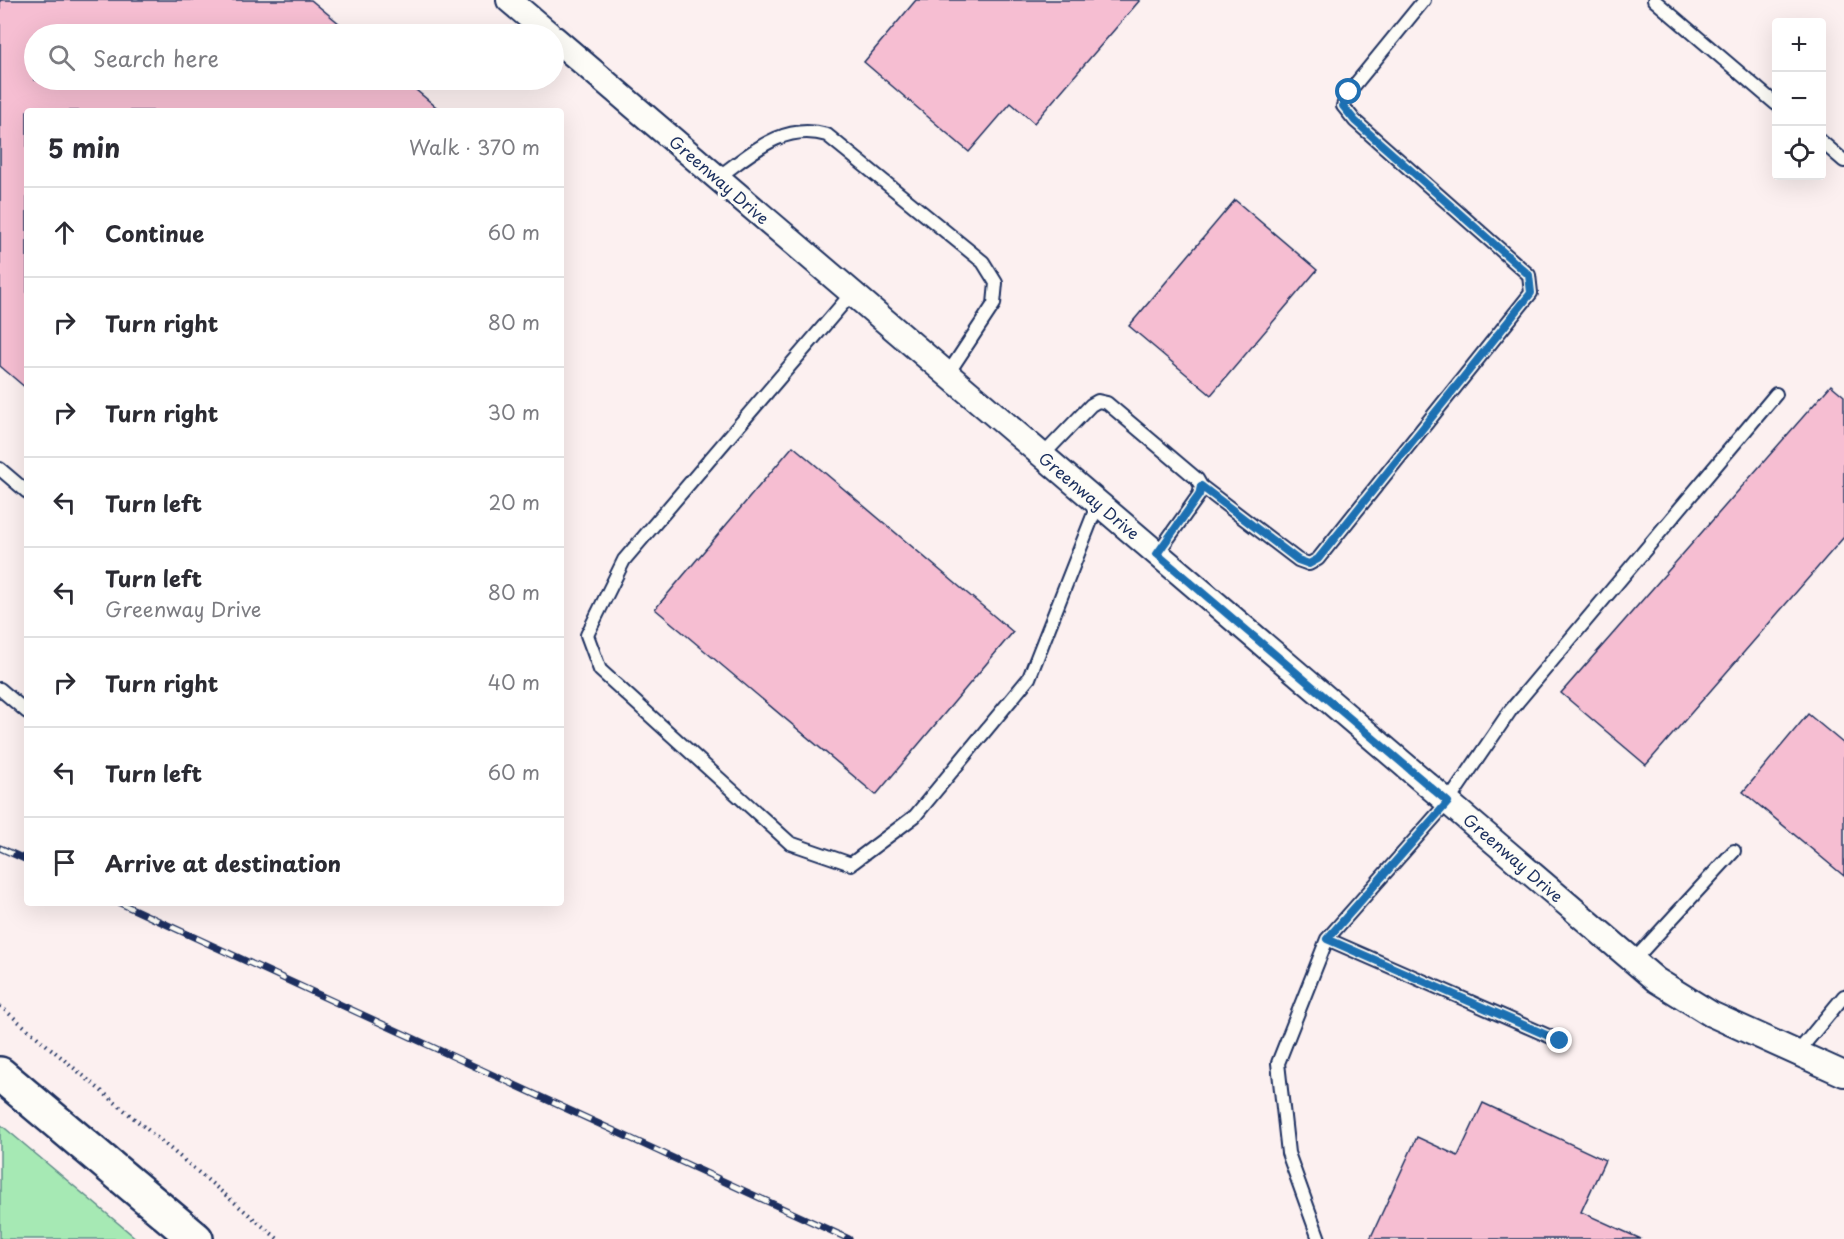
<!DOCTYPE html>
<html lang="en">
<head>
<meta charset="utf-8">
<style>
	:root { --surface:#fff; --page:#f7f7f7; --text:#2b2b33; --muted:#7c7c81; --line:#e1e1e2 }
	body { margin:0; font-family:"Playpen Sans",sans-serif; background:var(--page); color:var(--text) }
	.controls { position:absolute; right:18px; top:18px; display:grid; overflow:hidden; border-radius:6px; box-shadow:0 6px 24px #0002 }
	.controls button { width:54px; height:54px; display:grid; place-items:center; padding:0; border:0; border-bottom:2px solid var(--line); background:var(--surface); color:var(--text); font:30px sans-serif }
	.stop { position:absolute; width:18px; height:18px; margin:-14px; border:4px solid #1f6fb2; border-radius:50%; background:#fff }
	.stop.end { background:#1f6fb2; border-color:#fff; box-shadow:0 2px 6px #0008 }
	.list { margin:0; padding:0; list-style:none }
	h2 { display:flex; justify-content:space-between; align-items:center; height:78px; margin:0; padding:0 24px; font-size:26px }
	h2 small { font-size:20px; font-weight:400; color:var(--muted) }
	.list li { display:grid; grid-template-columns:39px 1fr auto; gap:18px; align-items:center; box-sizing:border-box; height:90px; padding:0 24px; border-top:2px solid var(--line) }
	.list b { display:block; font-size:22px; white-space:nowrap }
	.list p { margin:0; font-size:20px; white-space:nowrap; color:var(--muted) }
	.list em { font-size:20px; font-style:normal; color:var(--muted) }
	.icon { flex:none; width:33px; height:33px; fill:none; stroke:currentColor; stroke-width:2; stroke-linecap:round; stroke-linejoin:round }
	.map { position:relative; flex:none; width:1844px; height:1239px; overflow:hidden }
	.search { position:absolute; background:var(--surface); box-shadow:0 6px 24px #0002; left:24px; top:24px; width:540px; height:66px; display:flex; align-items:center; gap:15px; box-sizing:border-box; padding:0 21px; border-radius:33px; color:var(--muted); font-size:22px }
	.panel { position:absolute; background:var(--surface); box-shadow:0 6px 24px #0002; left:24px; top:108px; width:540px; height:798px; border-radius:6px }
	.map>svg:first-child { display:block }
	.green { fill:#a6e9b4; stroke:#608c89; stroke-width:1.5 }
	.building { fill:#f6bed2; stroke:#1b2f5e; stroke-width:1.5 }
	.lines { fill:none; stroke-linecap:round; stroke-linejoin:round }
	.lane-casing { stroke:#1b2f5e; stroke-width:16 }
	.street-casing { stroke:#1b2f5e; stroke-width:28 }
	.secondary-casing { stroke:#1b2f5e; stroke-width:38 }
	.path { stroke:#1b2f5e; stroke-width:4; stroke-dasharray:1.5 4.5; stroke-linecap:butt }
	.lane { stroke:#fdfcf7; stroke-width:12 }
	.street { stroke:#fdfcf7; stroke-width:24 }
	.secondary { stroke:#fdfcf7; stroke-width:33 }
	.rail-casing { stroke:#1b2f5e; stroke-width:7 }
	.rail { stroke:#fdfcf7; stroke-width:4.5; stroke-dasharray:14; stroke-linecap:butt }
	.route { stroke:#1f6fb2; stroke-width:8 }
	.labels { text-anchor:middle; stroke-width:6; stroke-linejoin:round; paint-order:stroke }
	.street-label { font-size:16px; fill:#1b2f5e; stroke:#fdfcf7 }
</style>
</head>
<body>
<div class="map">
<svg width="1844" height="1239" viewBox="0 0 1844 1239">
	<rect width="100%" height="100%" fill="#fcf0f0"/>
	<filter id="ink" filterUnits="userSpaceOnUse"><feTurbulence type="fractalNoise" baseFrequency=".0167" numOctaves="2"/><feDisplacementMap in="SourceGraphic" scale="12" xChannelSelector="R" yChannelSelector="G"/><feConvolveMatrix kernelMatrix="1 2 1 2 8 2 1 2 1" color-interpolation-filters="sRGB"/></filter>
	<g filter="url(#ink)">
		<path class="green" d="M0 1124 137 1239H0Z"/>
		<path class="building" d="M0 0H311L352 34H34V80H404L441 111H27V389L0 366Z
			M916 0H1140L1034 123 1011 103 969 152 864 62Z
			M1235 200 1317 270 1211 395 1129 326Z
			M1831 385 1844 396V537L1646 765 1561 693Z
			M793 446 1013 632 876 795 655 609Z
			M1808 714 1844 744V876L1743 792Z
			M1483 1103 1605 1160 1581 1212 1641 1239H1370L1417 1137 1458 1156Z"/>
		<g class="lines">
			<defs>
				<path id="lane" d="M1654 0 1776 104
					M1822 142 1844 161
					M717 178C751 154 782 122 827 135L983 262 996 283 994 304 947 375
					M852 293 624 560 587 635 600 670 790 843 851 864 915 816 1029 678 1098 503
					M1042 456 1091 405 1098 401 1107 403 1197 479 1201 486 1199 495 1157 554
					M0 469 27 492
					M1201 486 1298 560 1309 564 1318 559 1531 293 1529 275 1355 121 1343 106 1349 92 1424 0
					M0 689 27 712
					M1327 939 1560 1041
					M1633 961 1734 851
					M1797 1053 1844 996
					M1319 1239 1288 1153 1278 1063 1327 939 1448 802 1510 711 1776 394"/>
				<path id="street" d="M509 0 549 34
					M554 38 1656 980 1711 1014 1844 1074"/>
				<path id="secondary" d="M0 1074 196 1239"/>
			</defs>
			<use href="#lane" class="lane-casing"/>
			<use href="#street" class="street-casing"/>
			<use href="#secondary" class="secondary-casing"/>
			<path class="path" d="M0 1006 278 1239"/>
			<use href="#lane" class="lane"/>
			<use href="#street" class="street"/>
			<use href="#secondary" class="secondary"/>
			<defs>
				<path id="rail" d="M0 848 27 860
					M120 903 849 1239"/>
			</defs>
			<use href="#rail" class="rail-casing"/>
			<use href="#rail" class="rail"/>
		</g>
	</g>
	<g class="lines" filter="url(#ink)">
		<path class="route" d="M1349 92 1343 106 1355 121 1529 275 1531 293 1318 559 1309 564 1298 560 1201 486 1199 495 1157 554 1448 802 1327 939 1560 1041"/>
	</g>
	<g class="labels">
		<g class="street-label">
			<text transform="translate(719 180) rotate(41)" y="6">Greenway Drive</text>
			<text transform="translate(1089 496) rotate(40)" y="6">Greenway Drive</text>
			<text transform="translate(1513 858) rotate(41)" y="6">Greenway Drive</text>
		</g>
	</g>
</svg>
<div class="controls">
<button>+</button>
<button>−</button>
<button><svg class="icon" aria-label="locate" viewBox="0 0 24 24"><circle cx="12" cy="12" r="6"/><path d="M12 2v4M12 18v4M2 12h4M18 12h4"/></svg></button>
</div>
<div class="stop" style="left:1349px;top:92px"></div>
<div class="stop end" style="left:1560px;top:1041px"></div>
<div class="search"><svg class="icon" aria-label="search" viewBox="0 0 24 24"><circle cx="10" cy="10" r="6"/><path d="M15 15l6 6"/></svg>Search here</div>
<section class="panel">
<h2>5 min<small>Walk · 370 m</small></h2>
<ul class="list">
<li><svg class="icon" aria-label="ahead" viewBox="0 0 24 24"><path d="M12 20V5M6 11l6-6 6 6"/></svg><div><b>Continue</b></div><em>60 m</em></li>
<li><svg class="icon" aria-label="right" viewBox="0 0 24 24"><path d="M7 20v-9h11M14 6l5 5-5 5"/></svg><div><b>Turn right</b></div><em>80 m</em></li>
<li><svg class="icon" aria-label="right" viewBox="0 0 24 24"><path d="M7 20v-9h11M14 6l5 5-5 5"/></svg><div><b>Turn right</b></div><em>30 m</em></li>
<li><svg class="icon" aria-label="left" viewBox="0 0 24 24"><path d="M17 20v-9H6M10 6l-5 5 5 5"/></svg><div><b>Turn left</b></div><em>20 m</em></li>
<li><svg class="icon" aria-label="left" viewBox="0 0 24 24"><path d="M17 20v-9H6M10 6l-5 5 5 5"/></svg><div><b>Turn left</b><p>Greenway Drive</p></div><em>80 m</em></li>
<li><svg class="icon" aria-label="right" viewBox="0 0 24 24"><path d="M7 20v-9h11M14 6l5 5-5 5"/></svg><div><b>Turn right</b></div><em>40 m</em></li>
<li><svg class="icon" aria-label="left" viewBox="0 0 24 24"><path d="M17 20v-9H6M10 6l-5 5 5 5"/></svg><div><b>Turn left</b></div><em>60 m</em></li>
<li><svg class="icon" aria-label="arrive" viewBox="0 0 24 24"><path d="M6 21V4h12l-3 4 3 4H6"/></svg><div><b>Arrive at destination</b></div></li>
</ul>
</section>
</div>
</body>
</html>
